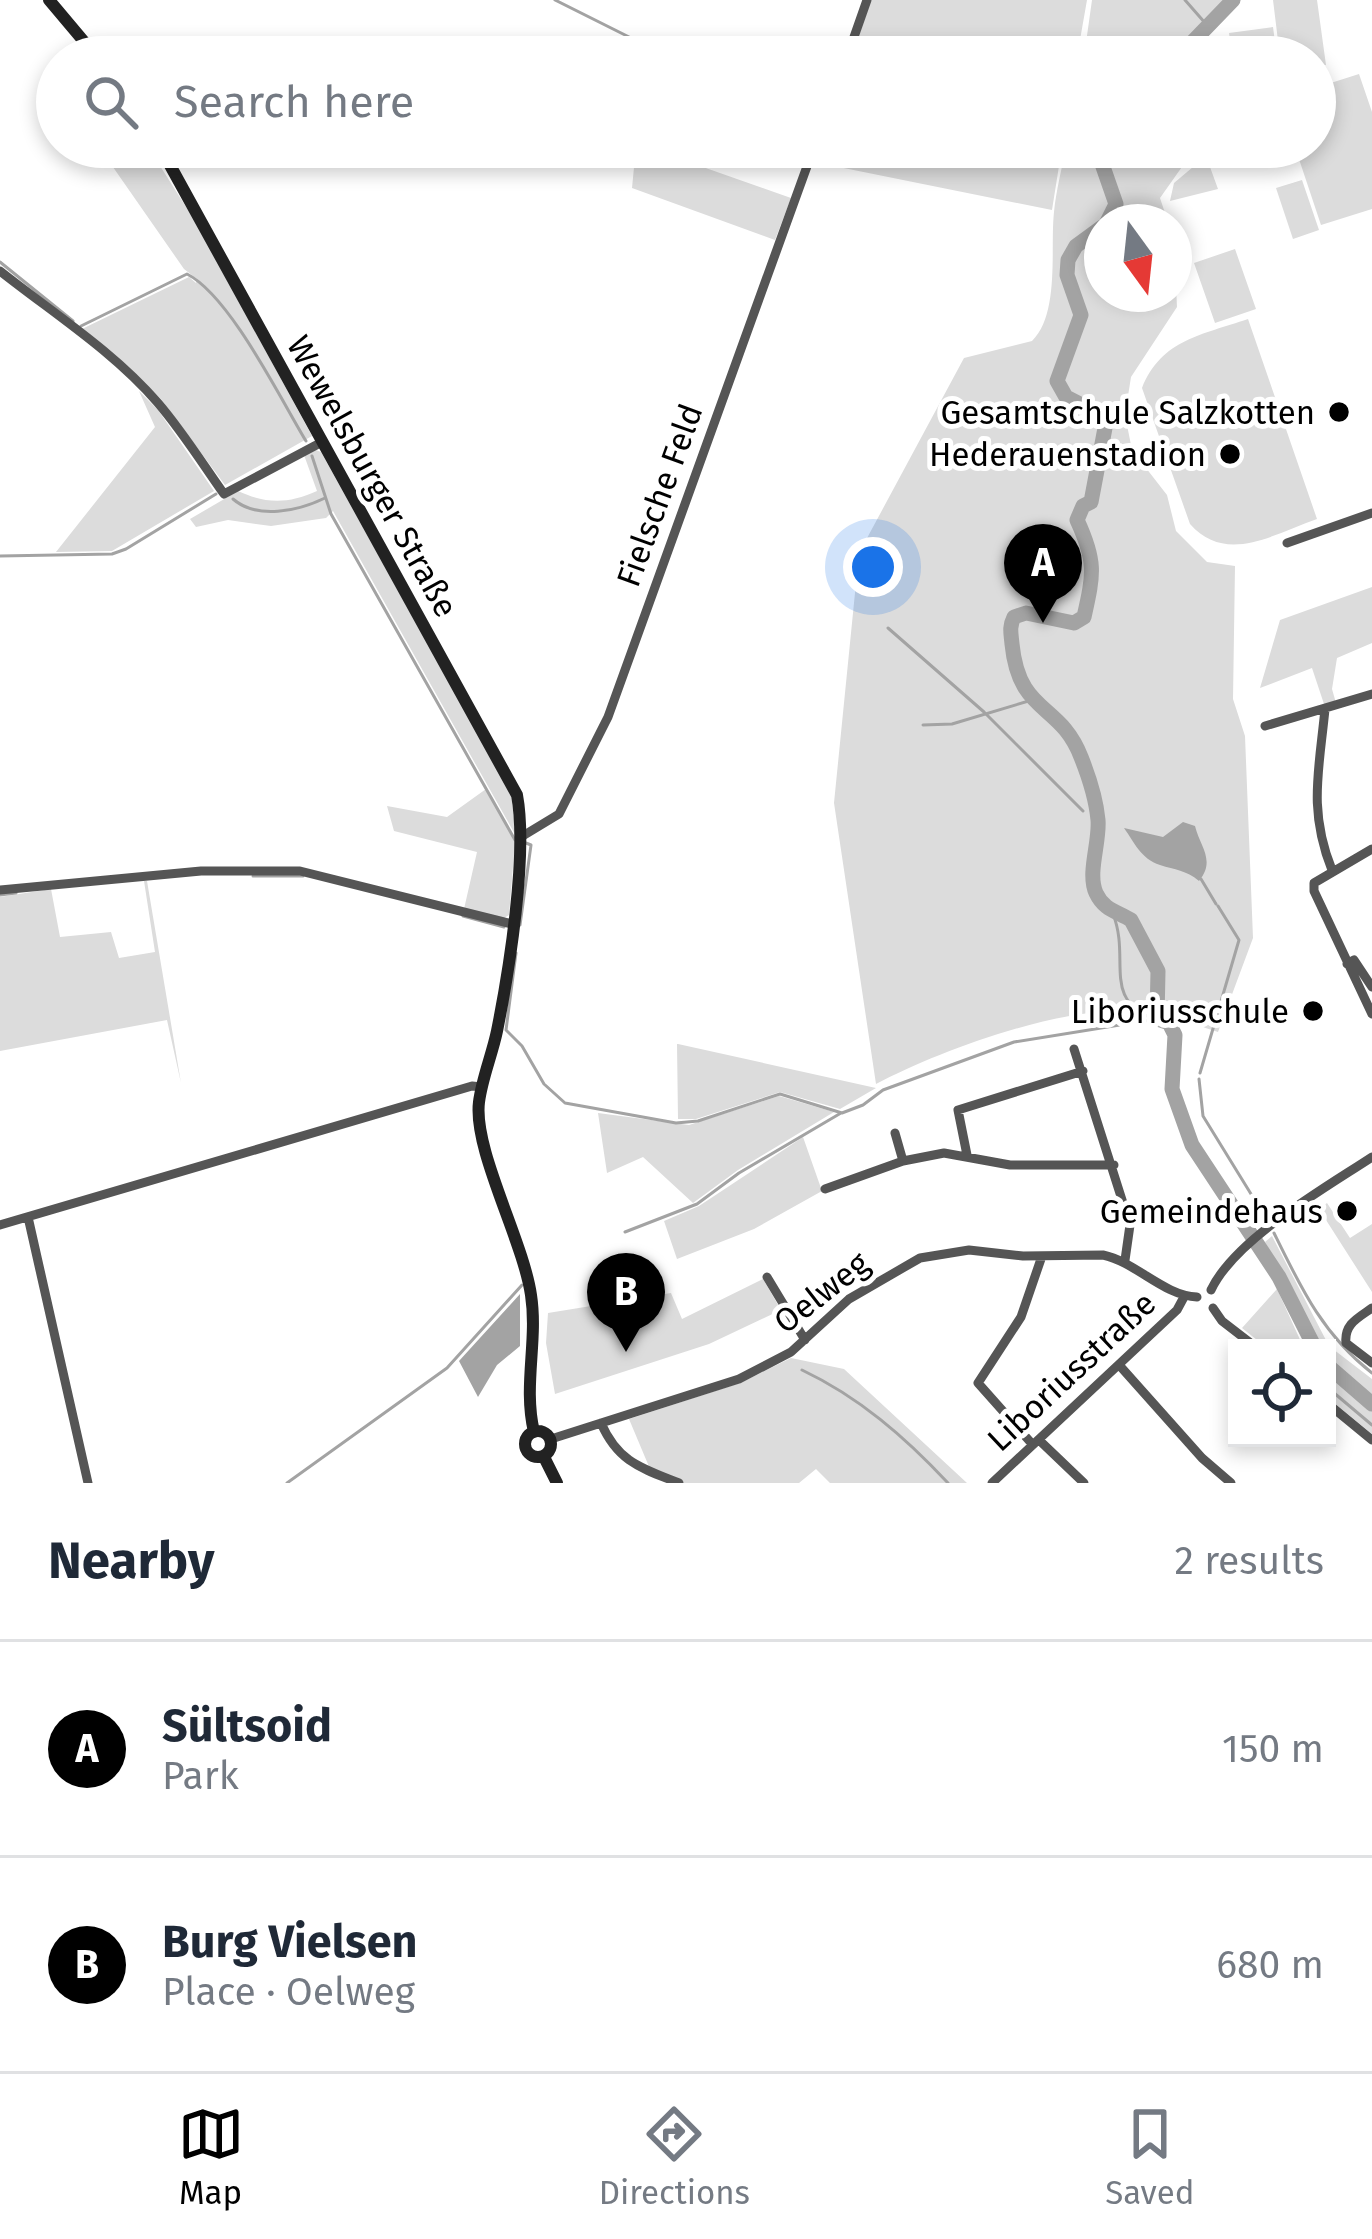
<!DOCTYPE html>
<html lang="en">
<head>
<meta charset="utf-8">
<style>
	:root { --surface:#fff; --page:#f6f6f7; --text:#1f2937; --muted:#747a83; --line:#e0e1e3; --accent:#000 }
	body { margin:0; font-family:"Fira Sans",sans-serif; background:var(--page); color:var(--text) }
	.controls { position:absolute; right:36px; bottom:36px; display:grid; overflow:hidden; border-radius:0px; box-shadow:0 6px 18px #0003 }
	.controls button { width:108px; height:108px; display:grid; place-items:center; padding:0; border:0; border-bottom:3px solid var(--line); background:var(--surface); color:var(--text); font:60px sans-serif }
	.compass { position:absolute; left:1084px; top:204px; width:108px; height:108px; border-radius:50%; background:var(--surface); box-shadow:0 6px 18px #0003; rotate:165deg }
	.you { position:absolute; left:873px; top:567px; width:42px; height:42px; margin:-30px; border:9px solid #fff; border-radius:50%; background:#1a73e8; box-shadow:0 0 0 18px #1a73e833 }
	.badge { display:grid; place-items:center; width:78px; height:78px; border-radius:50%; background:var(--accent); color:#fff; font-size:39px; font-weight:700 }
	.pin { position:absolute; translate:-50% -99px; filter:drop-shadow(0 3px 6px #0008) }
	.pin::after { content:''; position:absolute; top:63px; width:42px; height:36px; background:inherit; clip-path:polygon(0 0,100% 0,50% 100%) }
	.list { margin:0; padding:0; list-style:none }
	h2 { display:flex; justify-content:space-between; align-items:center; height:156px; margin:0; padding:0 48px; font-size:51px }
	h2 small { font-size:39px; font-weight:400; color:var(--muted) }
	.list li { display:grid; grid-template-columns:78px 1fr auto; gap:36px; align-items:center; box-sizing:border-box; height:216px; padding:0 48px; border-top:3px solid var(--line) }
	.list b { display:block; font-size:45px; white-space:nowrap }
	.list p { margin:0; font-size:39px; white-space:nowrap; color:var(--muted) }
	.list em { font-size:39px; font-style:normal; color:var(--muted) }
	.icon { flex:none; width:66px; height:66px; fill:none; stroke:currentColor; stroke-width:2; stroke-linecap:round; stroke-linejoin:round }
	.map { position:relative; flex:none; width:1372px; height:1483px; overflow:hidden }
	.search { position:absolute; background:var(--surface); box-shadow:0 6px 18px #0003; left:36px; right:36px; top:36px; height:132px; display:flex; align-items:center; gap:30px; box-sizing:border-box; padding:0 42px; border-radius:66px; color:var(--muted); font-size:45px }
	.sheet { height:588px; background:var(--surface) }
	nav { display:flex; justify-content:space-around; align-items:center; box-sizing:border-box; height:168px; border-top:3px solid var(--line); background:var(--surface); font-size:33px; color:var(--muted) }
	nav a { display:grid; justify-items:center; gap:6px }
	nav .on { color:var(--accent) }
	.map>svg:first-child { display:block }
	.green { fill:#dcdcdc }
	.water { fill:#a3a3a3 }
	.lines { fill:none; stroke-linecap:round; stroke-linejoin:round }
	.stream { stroke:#a3a3a3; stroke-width:3 }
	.river { stroke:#a3a3a3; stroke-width:15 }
	.minor { stroke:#555; stroke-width:9 }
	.secondary { stroke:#222; stroke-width:12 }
	.poi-dot { fill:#000; stroke:#fff; stroke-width:4.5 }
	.labels { text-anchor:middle; stroke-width:10; stroke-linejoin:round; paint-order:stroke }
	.poi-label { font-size:33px; fill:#000; stroke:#fff; text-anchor:end }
	.street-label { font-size:33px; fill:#000; stroke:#fff }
</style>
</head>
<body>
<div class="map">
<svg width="1372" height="1483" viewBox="0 0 1372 1483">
	<rect width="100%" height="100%" fill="#fff"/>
	<path class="green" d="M871 0H1087L1077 57H852Z
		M1092 0H1241L1209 30 1202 57H1084Z
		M1273 0H1317L1326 65 1315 67V57H1280Z
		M1273 27 1277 57H1232L1229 33Z
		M1359 74 1372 112V209L1321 225 1295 147H1315V88Z
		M99 147H148L195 221 312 436 225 485 161 399 82 329 189 277 196 283 197 279 184 269Z
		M636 147H646L791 198 775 240 632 188Z
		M819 147 929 168 933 147H1062L1052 210 814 162Z
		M1066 147H1196L1160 198 1168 222H1102V294H1174V242L1177 307 1131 377 1125 415 1132 450 1167 495 1176 531 1207 562 1235 566 1233 699 1245 736 1253 938 1218 1032C1200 1027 1182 1018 1164 1014 1085 996 947 1047 876 1084L834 803 859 553 964 358 1032 341C1060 314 1050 248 1054 212 1056 191 1062 168 1066 147Z
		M1206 156 1218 189 1170 201 1174 183Z
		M1302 180 1319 230 1293 239 1276 188Z
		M1235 249 1256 309 1215 323 1194 263Z
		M1248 319 1317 519C1274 534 1226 565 1190 524L1142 388C1162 339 1202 335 1248 319Z
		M139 391 158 410 214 491 112 551 56 552 155 427Z
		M316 450 321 452 511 794 516 836 333 511 326 518 271 526 228 520 196 527 190 519 238 491C266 504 288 504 317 491L304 455Z
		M1372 587V643L1337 658 1332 689 1336 703 1325 707 1312 668 1260 688 1280 620Z
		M486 789 515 842 509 915 504 918 464 909 477 852 394 831 387 806 447 817Z
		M144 881H147L181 1083 167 1020 0 1051V897L51 889 60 937 111 932 119 958 155 952Z
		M677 1044H678L876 1088 840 1109 780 1092 696 1119H678Z
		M779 1096 834 1112 738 1170 693 1203 643 1157 607 1173 598 1113 689 1125Z
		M803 1137 822 1191 754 1229 677 1259 664 1221 699 1206Z
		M1327 1203 1350 1238 1372 1224V1292L1319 1209Z
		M1272 1236 1329 1346 1372 1379V1396L1327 1358V1348H1320L1265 1242Z
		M763 1279 781 1310 709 1344 555 1394 546 1343 548 1313 671 1293 682 1319Z
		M1277 1289 1302 1344 1305 1348H1267L1242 1328Z
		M791 1358 844 1369 967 1483H830L816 1469 799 1483H684L650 1469 629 1419 740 1383Z
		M1327 1374 1372 1410V1434L1327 1397Z"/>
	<path class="water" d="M1183 822 1195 826C1200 847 1216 860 1199 881 1186 870 1175 870 1160 865 1141 859 1134 842 1124 828L1163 837Z
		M520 1294V1346L497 1365 478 1397 459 1361Z"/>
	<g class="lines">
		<path class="stream" d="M555 0 669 57
			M1185 0 1206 24
			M0 262 73 321
			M81 326 187 274C230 296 280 398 306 441
			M312 456 331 514 515 840
			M233 499C257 520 298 511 325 498
			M0 556 112 554 126 549 216 494
			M888 628 984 712 1083 811
			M923 725 952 724 1032 700
			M253 876H303
			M1201 879 1216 904
			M0 895 16 893
			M1113 914C1131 959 1101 999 1154 1019
			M463 916 504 927
			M520 925 531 845 526 843
			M516 953 506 1030 522 1046 544 1084 565 1103 676 1123 698 1121 780 1094 842 1113 863 1105 883 1090 1014 1042 1157 1019
			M1200 1073 1239 940 1218 906
			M1199 1079 1203 1116 1267 1220
			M625 1232 697 1204 739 1173 841 1113
			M1274 1233C1301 1288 1323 1335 1372 1373
			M802 1370C859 1397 905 1437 948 1483
			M1327 1387 1372 1425
			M287 1483 447 1368 522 1285"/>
		<path class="river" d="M1178 57 1233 0
			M1101 147V161L1116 204 1107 222
			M1102 227 1076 246 1068 260 1067 275 1081 315 1057 381 1066 397 1101 415 1105 428 1091 502 1083 506 1077 520C1096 561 1094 573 1084 617L1074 623 1026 613 1014 617C1009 627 1011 633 1012 644 1019 715 1060 702 1081 757 1089 777 1096 798 1098 820 1100 842 1087 873 1096 893 1104 910 1116 911 1131 920L1158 971 1157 1019 1169 1023 1175 1035 1172 1089 1192 1145 1279 1277 1315 1348
			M1327 1365 1372 1404"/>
		<path class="minor" d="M847 57 867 0
			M0 271C53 313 113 351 158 403 182 431 202 463 224 494L322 442
			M1287 543 1372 513
			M1325 709C1319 771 1308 810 1332 870
			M1265 726 1372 694
			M521 837 559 814 608 717 814 147
			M1372 849 1314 883V891L1372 1014
			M0 890 201 871H300L512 924
			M1347 964 1354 960 1372 987
			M1074 1049 1130 1225 1125 1260
			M895 1133 903 1161
			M967 1155 958 1110 1083 1071
			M825 1189 903 1161 944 1153 1010 1165H1114
			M28 1217 88 1483
			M0 1225 472 1086 482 1087
			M767 1277 805 1340
			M1211 1290C1235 1239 1325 1188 1372 1157
			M1213 1308 1222 1321 1257 1348
			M1372 1308C1358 1318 1344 1324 1346 1343L1372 1363
			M1120 1366 1202 1458 1231 1483
			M1327 1403 1372 1440
			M601 1423C618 1462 641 1468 679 1483
			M551 1439 739 1379 791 1352 849 1299 920 1258 969 1250 1023 1256 1103 1255C1136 1262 1164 1296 1197 1297
			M1039 1440 1084 1483
			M1033 1445 978 1383 1021 1317 1042 1256
			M992 1483 1177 1310 1184 1297"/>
		<path class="secondary" d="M49 0 97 57
			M160 147 517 795C528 854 509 971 497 1031 492 1055 482 1078 479 1102 473 1150 523 1240 531 1295 538 1341 523 1386 534 1432
			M525 1444a13 13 0 1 1 26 0a13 13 0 1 1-26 0Z
			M544 1457 557 1483"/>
	</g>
	<g class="poi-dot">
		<circle cx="1339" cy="412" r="12"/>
		<circle cx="1230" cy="454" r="12"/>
		<circle cx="1313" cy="1011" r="12"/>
		<circle cx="1347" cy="1211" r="12"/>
	</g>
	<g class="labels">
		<g class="poi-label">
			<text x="1315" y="424">Gesamtschule Salzkotten</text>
			<text x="1206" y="466">Hederauenstadion</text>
			<text x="1289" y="1023">Liboriusschule</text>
			<text x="1323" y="1223">Gemeindehaus</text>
		</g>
		<g class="street-label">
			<text transform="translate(373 476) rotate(61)" y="12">Wewelsburger Straße</text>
			<text transform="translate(659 495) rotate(-70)" y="12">Fielsche Feld</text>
			<text transform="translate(821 1292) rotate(-38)" y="12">Oelweg</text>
			<text transform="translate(1071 1371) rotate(-43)" y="12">Liboriusstraße</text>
		</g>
	</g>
</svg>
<div class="controls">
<button><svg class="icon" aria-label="locate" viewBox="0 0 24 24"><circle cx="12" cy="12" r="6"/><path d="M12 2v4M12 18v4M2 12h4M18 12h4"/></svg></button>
</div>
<svg class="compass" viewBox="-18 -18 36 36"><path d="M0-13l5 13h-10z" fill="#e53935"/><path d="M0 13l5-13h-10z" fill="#747a83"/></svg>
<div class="you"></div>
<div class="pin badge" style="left:1043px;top:623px">A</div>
<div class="pin badge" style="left:626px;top:1352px">B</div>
<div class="search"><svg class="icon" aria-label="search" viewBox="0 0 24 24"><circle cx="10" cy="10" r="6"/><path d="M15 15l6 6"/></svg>Search here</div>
</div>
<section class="sheet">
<h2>Nearby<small>2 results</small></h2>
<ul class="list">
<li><span class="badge">A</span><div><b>Sültsoid</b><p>Park</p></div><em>150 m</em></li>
<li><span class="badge">B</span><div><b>Burg Vielsen</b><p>Place · Oelweg</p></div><em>680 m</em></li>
</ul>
</section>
<nav>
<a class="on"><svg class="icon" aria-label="map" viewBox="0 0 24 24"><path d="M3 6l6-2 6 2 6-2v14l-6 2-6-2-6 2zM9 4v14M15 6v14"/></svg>Map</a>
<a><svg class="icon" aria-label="directions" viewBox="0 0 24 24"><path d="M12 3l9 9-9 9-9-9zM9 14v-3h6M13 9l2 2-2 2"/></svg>Directions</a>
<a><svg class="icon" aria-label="saved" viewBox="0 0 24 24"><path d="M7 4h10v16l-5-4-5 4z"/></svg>Saved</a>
</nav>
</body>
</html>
